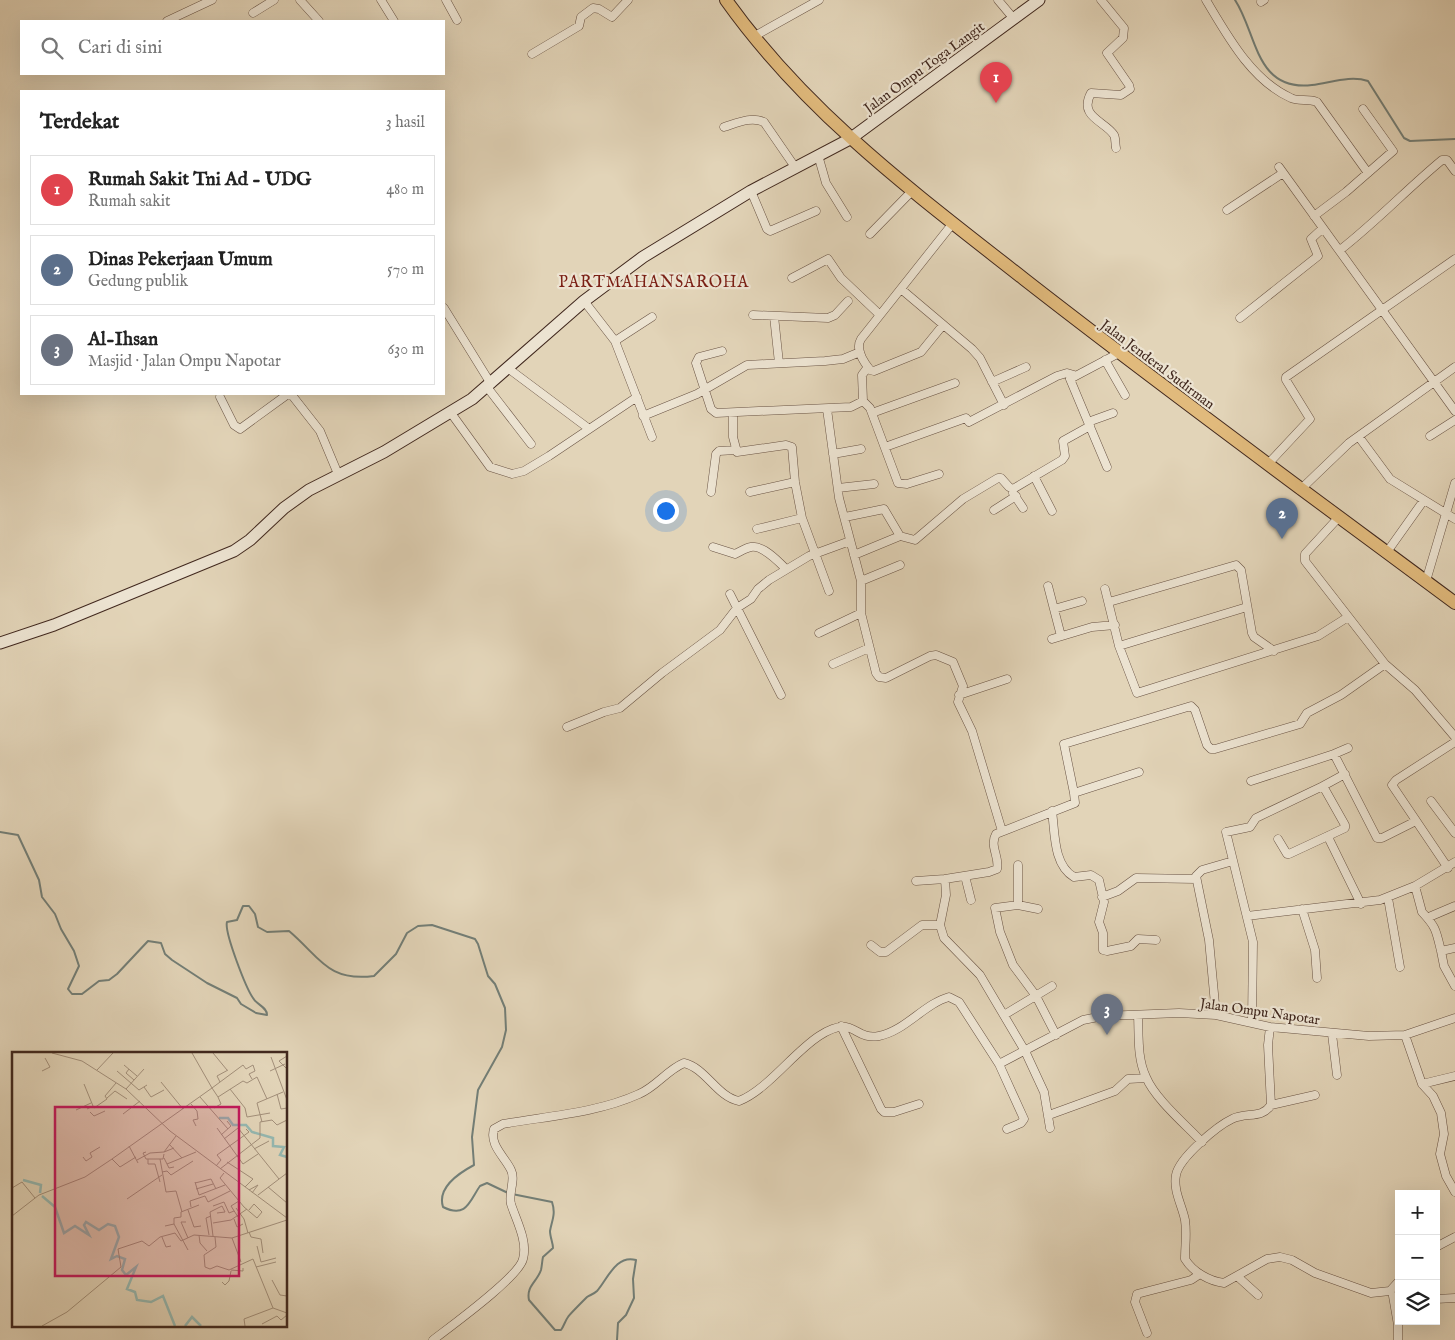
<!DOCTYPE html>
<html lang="id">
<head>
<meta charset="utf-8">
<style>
	:root { --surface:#fff; --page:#f2f2f2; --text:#222; --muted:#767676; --line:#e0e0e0; --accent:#db2777 }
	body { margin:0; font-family:"IM FELL English",serif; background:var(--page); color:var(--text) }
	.controls { position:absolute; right:15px; bottom:15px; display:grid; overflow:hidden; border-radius:0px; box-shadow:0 5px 20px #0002 }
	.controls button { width:45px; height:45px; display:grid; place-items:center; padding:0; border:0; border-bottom:1px solid var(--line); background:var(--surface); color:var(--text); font:25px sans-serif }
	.you { position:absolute; left:665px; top:510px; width:18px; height:18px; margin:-12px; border:4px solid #fff; border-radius:50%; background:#1a73e8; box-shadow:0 0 0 8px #1a73e833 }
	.badge { display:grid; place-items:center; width:32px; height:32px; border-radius:50%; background:var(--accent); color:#fff; font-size:16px; font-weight:700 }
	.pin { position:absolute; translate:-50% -41px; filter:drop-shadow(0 1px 2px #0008) }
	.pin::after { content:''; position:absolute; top:26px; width:18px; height:15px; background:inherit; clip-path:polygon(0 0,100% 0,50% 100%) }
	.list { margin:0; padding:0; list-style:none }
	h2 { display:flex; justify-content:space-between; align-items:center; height:65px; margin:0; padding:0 20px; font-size:21px }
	h2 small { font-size:16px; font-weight:400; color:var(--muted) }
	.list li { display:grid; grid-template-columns:32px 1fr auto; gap:15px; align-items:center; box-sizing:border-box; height:70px; margin:0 10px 10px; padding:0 10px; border:1px solid var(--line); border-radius:0px }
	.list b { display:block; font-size:19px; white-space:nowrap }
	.list p { margin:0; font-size:16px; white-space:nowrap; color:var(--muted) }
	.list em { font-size:16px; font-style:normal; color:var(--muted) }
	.icon { flex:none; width:28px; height:28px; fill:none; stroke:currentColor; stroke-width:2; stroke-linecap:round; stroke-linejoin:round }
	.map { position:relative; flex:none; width:1455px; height:1340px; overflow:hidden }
	.search { position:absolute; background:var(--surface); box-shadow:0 5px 20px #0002; left:20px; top:20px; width:425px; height:55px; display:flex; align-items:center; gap:12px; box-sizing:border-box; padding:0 18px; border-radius:0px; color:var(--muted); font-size:19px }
	.panel { position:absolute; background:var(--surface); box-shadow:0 5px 20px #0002; left:20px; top:90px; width:425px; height:305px; border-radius:0px }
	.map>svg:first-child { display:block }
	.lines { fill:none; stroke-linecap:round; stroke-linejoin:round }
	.stream { stroke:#737e76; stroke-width:2 }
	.minor-casing { stroke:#695344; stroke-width:9 }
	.secondary-casing { stroke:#41281e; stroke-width:13 }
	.trunk-casing { stroke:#41281e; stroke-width:14 }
	.minor { stroke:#ece3d1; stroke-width:8 }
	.secondary { stroke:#ece3d1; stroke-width:11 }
	.trunk { stroke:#e1ba7c; stroke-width:12 }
	.labels { text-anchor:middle; stroke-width:4.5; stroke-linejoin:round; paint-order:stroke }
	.street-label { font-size:14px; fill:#41281e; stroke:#ece3d1 }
	.quarter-label { font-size:16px; letter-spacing:1px; fill:#7a1f14; stroke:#ece3d1 }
	.inset-river { fill:none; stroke:#95b8b1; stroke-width:2.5 }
	.inset-road { fill:none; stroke:#a28f7a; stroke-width:1 }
	.view { fill:#c2185b; fill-opacity:0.15; stroke:#c2185b; stroke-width:2.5 }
	.inset-edge { fill:none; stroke:#41281e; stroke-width:2.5 }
</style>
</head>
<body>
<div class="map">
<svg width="1455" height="1340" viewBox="0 0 1455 1340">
	<rect width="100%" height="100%" fill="#e2d4b8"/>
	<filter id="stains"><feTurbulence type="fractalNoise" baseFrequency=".004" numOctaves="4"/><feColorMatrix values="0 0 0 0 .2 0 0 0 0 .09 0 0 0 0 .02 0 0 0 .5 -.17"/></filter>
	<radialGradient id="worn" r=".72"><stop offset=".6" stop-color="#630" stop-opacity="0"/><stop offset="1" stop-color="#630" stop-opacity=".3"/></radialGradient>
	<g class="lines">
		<path class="stream" d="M1235 0C1257 33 1255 92 1312 85 1330 83 1350 75 1368 81L1404 138 1410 141 1455 139
			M0 832 18 835 39 880 42 897 55 914 61 929 74 951 79 966 68 989 72 994H82L99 981 109 980 117 974 148 941 161 943 165 954 172 960 207 983 237 998 241 1004 256 1013 267 1015C267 1007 257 1005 253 998 246 988 224 932 227 922L237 920 243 906H249L255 914 258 927 267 932 289 931C320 957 327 982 374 976L396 954 407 933 418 926 432 925 475 939 478 944 488 976 495 984 505 1008 506 1030 502 1047 478 1090 472 1137 474 1165C459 1173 437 1188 443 1207 467 1219 470 1200 480 1186L487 1183 508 1193
			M512 1194 552 1202C556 1214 552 1220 550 1231 550 1237 553 1243 553 1248L543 1257C542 1261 542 1266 541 1270 537 1282 526 1286 529 1300L555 1330H561C564 1326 565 1321 568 1317 569 1315 585 1299 587 1297 590 1295 594 1294 597 1291 607 1280 616 1254 636 1260L633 1279 634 1298 626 1315 618 1323 617 1340"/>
		<defs>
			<path id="minor" d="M300 0 319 21
				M381 0 394 21
				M446 0 457 20
				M998 0 1014 19
				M1101 0 1124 28 1123 38 1107 53 1129 85 1130 89 1121 95 1091 93C1078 117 1105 121 1114 135 1116 139 1115 144 1116 148
				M1206 0C1227 35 1251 80 1291 98 1299 102 1308 98 1317 102L1368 173
				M1261 2 1264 0
				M253 13 274 0
				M167 21 212 0
				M753 37 819 0
				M532 54 579 26 581 17 593 8 599 9 612 17 628 0
				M724 127C737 123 751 116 764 122L795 167
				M818 155 826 183 847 217
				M1279 167 1455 411
				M751 191 767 229 770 231 816 211
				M1227 210 1283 173
				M1314 216 1346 192 1393 151 1363 109
				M870 234 913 190
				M1340 250C1376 222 1407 189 1442 160H1447L1455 171
				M792 278 828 259 841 278 880 315
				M901 289 972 349 980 358 1004 405
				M584 301 615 341 652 437
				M444 308 491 384
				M753 315 828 318 835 315 848 301
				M774 316 779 363
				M1240 318 1318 256 1311 239 1323 228
				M943 325 921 352 874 371 870 370C863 361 855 349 861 339L953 223
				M615 341 652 317
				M722 351 699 357 696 363 711 409 716 413 851 407 863 401 862 375 868 367
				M1105 360 1125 395
				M509 369 588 428
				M992 382 1026 367
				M487 387 531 444
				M291 394 320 431 338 474
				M220 397 234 425 240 429 288 394
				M863 401 870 408 898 483 907 484 939 474
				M827 409 839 498 861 581V613L876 673 879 677 886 678 930 656 936 655 953 662 963 686 958 702 972 731 1002 831
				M451 413 490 467 512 474 524 471 549 456 637 397
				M733 413V437L737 452 786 445 792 447 795 482 802 518 829 591
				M872 413 955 383
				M643 416 697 394 747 365 825 361 843 359 860 352
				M1088 422 1070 379 1119 353
				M1430 436 1455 420
				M1359 437 1390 479 1455 519
				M885 447 966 418 969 422 1057 376 1067 373 1074 375
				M833 454 861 449
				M1267 465 1310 419 1286 380V377L1455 259
				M1107 467 1088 422 1113 413
				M1034 476 1052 511
				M838 488 874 484
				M1300 490 1349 443 1455 367
				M711 492 716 454 719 451 736 450
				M750 492 795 482
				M1013 493 1023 508
				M994 510 1016 496
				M845 517 884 509 900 536 915 540 963 499 998 478H1001L1009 487 1013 489 1062 460 1065 456 1063 441 1090 426
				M1339 517 1305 554V561L1385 664 1415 690 1455 737
				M757 529 802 518
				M713 547 735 554C740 552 745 548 751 547 763 545 778 561 786 569
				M1387 552 1424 500
				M854 555 900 536
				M861 581 900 565
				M1426 581 1455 483
				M1048 586 1061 636
				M1105 589 1119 646 1137 693 1318 636 1348 617
				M730 594 781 695
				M1109 602 1236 565 1241 570 1252 633 1254 637 1274 651
				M1054 609 1082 601
				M819 633 861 613
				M1052 639 1092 627 1115 625
				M1119 646 1247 607
				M833 664 869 648
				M959 695 1007 679
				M567 727 604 712 620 708 662 673 720 630 737 608 751 599 758 589 769 580 809 556 850 541
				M1334 754 1348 748
				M1251 781 1334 754 1377 838H1382L1416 821
				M1323 786 1345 774
				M1074 793 1064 744 1191 706 1195 710 1207 745 1211 749H1215L1300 724 1307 713 1341 695 1385 664
				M1431 801 1455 833
				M1052 811C1055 832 1053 865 1074 877L1091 875 1099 880 1104 902 1099 922 1103 933V950L1107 951 1131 946 1138 939 1156 940
				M1328 837 1361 904
				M1448 868 1392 785 1396 780 1455 742
				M965 876 971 900
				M916 881 945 879
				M1415 886 1422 912C1436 927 1436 930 1441 951L1455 948
				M1102 897 1118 891 1136 878 1196 879
				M1388 898 1400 967
				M1018 905V865
				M1038 909 1018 905 995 908 1000 932 1013 965 1036 996 1056 1035
				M1302 909 1315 950 1317 978
				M1247 916 1380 900 1415 886 1455 862
				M1429 917 1455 906
				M940 925 946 895 945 879 989 872 997 869C1000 857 989 846 996 834L1075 803 1074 793 1139 772
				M871 945 880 952H886L922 925H940L944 938 980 975 1025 1051 1044 1092 1050 1128
				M1441 951 1444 966 1455 986
				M1004 1015 1052 986
				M1138 1015C1139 1036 1137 1058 1146 1077 1155 1099 1186 1125 1202 1142
				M1216 1015 1209 940 1196 876 1202 870 1233 861
				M1252 1022 1253 942 1226 832 1250 827 1256 818 1323 786 1345 825V828L1289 854H1287L1278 839
				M841 1026 881 1109 884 1112H894L919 1104
				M1270 1027 1268 1045 1271 1105C1262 1119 1246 1112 1232 1119 1217 1126 1179 1158 1176 1175 1173 1191 1182 1205 1185 1220 1187 1233 1185 1246 1185 1259 1193 1272 1209 1281 1224 1283L1267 1259 1280 1257 1292 1260 1315 1273 1371 1293 1390 1291 1399 1281
				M1332 1034 1337 1075
				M1405 1035 1422 1084 1433 1096 1441 1113 1444 1134 1440 1154 1446 1176 1455 1192
				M999 1064 1024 1119 1021 1123 1007 1129
				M1422 1084 1455 1076
				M1271 1105 1315 1095
				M1049 1115 1115 1091 1128 1079 1146 1078
				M1436 1247 1455 1237
				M1237 1276 1258 1295
				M1393 1296 1398 1325V1340
				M1436 1299 1455 1298
				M1147 1333 1135 1302 1137 1294 1191 1280 1200 1274
				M433 1340C451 1326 519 1277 523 1259 528 1241 516 1220 511 1204 508 1193 516 1180 511 1170 505 1157 489 1145 494 1129L503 1124C548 1116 597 1113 639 1094 656 1087 667 1070 684 1063 706 1068 717 1097 739 1101 767 1090 793 1053 819 1036 855 1013 853 1041 879 1036 905 1031 924 1004 949 997L959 1002 999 1064 1083 1020 1103 1016 1179 1013 1216 1015 1270 1027 1369 1036 1405 1035 1455 1018"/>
			<path id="secondary" d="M0 643 54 625 234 551 250 540 284 508 309 490 384 452 472 399 584 301 643 257 751 191 850 139 1039 0"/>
			<path id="trunk" d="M726 0C807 114 916 194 1024 279 1166 390 1311 496 1455 603"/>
		</defs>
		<use href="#minor" class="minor-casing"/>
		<use href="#secondary" class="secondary-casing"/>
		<use href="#trunk" class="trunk-casing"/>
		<use href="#minor" class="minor"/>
		<use href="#secondary" class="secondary"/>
		<use href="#trunk" class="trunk"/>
	</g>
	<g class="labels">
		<g class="street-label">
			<text transform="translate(924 67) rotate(-36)" y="5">Jalan Ompu Toga Langit</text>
			<text transform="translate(1158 364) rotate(37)" y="5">Jalan Jenderal Sudirman</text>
			<text transform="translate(1260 1011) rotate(8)" y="5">Jalan Ompu Napotar</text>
		</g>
		<g class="quarter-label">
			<text x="654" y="287">PARTMAHANSAROHA</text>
		</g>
	</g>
	<g transform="translate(12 1052)">
		<rect width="275" height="275" fill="#e2d4b8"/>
		<path class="inset-river" d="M207 66H216L221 73H234L240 80 261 86V94L272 95 268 103 275 105M11 128 29 133 28 141M30 144 43 155 52 181 63 174 77 183 72 173 74 170 87 178 96 172 103 174 107 185 99 207 105 204 113 207 110 218 114 223 124 215 115 237 123 240 125 248 139 250 151 244 163 274M173 274 180 265 189 274"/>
		<path class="inset-road" d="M40 1 70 9 114 37 158 79 275 166M201 1 215 18M275 4 267 9 275 17M259 5 275 48M112 13 125 24M117 17 114 21 122 28M85 18 101 1M30 19 38 15 33 6M105 19 127 38 135 33M258 19 273 12M240 27 237 22 243 19 241 13 234 17 231 13 200 36 206 45 231 29 235 31 245 25 255 47M149 30 171 57M208 30 205 24 216 18M72 32 81 54 75 57M132 35 139 45 152 38M114 37 132 17M218 37 233 56 235 65 258 61M265 42 269 57 275 56M188 45 216 77M95 46 103 39 115 47M179 52 185 59 186 67 181 68 184 74M82 56 95 47 93 44 104 31M202 56 209 52 206 45M64 58 79 51M78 60 82 64 93 59M111 62 128 49M250 70 245 51 271 40M205 76 231 112 246 102M209 83 219 74 215 69M212 87 226 76 267 127M157 92 170 106M117 94 126 111M162 96 152 100 164 84M242 97 257 89M134 100 131 101 134 107H151L152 102M71 105 74 109 80 105 78 101 88 95M152 106 157 116 162 115M100 107 108 115 124 105M136 107V112H143L148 130M148 107 154 140 164 139 170 160M125 108 138 101 152 100M215 110 241 127 233 135M155 112 184 100M204 114 209 108 205 103 237 80 234 77M208 117 248 86V70L260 68 265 73 275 68M150 120 155 119 159 123 181 109M212 121 208 126 232 155 245 166 250 160 242 152 237 158M183 130 187 143 213 133M183 131 199 127 204 137M256 135 275 151M0 136 10 130 23 146M184 137 201 132M237 138 246 133 240 141M246 143 275 121M115 147 150 123M201 154 212 150 217 161 222 159M179 155 178 149 193 144 196 150 218 139M224 156 232 167 236 181M176 158 182 175 189 174M0 164 27 143 73 125 100 107 200 36 180 1M226 165 219 154 227 149M222 167 225 175 231 172M174 170H169L176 186M201 171 219 168 235 157M162 172V166L169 165V160L187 153M153 174 162 172 176 198M237 180 239 185 249 187 251 201M187 183 188 191 195 199M197 183 194 166 199 164M201 184 198 160 210 154 213 160 205 161M150 185 154 195 159 194M203 185 204 195 192 203 193 215 198 217 205 214 217 218 241 207 261 256 275 261M220 186 229 210M245 194 249 210 264 206M244 215 264 210M219 218 231 219V216M260 228 268 243 275 244M210 230 213 233 217 229 219 219M250 272 265 264 269 268 275 263M30 274 55 260 109 215 106 197 130 189 137 194 148 185 163 181 169 189 182 183 220 186 275 168M233 274 232 267 261 256"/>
		<path class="view" d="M43 55H227V224H43Z"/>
		<rect width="275" height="275" class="inset-edge"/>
	</g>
	<rect width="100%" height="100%" filter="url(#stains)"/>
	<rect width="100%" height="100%" fill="url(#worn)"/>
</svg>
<div class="controls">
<button>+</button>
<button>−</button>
<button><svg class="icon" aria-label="layers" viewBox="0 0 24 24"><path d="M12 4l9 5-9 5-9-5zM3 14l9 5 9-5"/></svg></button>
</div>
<div class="you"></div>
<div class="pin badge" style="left:996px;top:103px;background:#e0444e">1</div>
<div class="pin badge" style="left:1282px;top:539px;background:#5c6f8a">2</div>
<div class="pin badge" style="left:1107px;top:1035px;background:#6b7280">3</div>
<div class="search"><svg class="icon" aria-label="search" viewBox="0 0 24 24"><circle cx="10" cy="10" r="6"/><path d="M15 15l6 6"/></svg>Cari di sini</div>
<section class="panel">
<h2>Terdekat<small>3 hasil</small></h2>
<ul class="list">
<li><span class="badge" style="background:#e0444e">1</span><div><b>Rumah Sakit Tni Ad - UDG</b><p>Rumah sakit</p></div><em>480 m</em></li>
<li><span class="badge" style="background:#5c6f8a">2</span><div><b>Dinas Pekerjaan Umum</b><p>Gedung publik</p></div><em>570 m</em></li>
<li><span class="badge" style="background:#6b7280">3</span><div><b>Al-Ihsan</b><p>Masjid · Jalan Ompu Napotar</p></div><em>630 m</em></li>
</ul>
</section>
</div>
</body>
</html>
